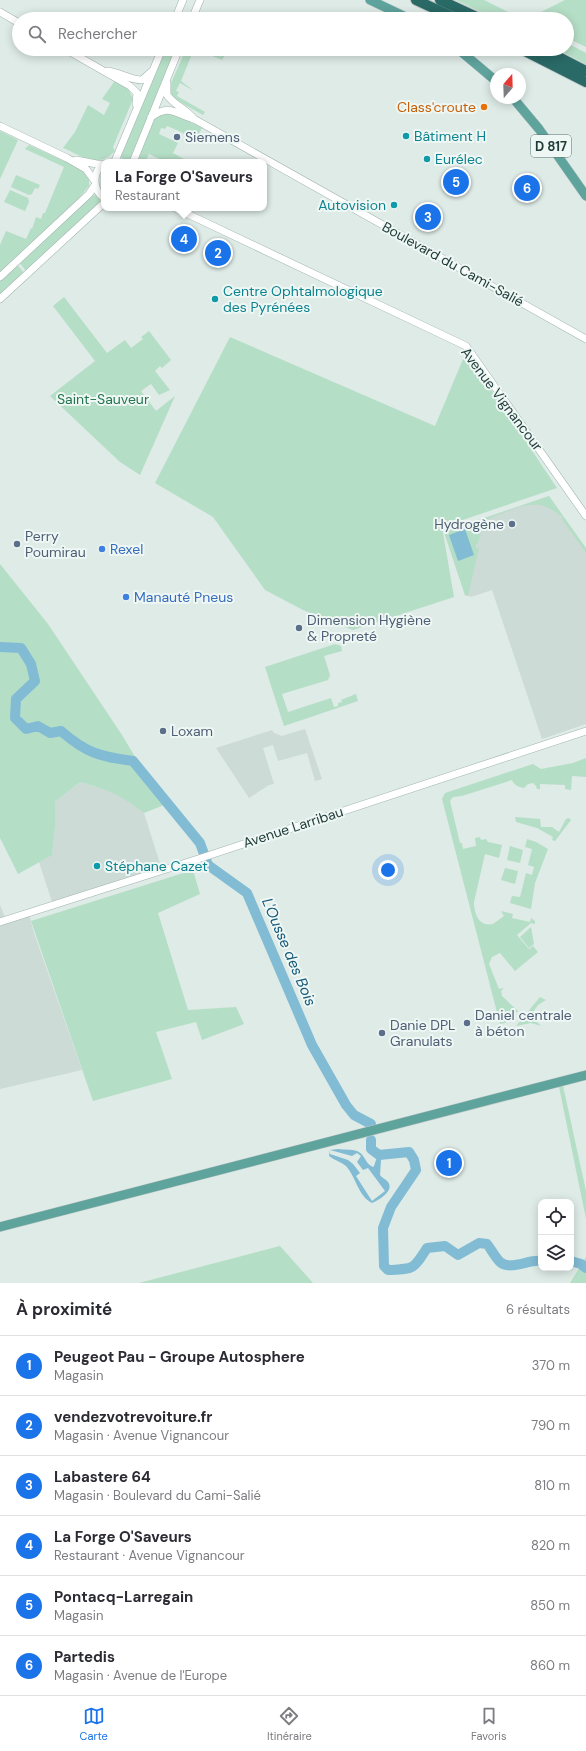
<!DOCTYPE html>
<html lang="fr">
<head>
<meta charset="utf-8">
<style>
	:root { --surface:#fff; --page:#f7f7f7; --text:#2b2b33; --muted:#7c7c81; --line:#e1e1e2; --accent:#1a73e8 }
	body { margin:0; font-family:"DM Sans",sans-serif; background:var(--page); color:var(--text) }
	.controls { position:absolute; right:12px; bottom:12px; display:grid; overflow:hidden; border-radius:8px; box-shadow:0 2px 10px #0003 }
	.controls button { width:36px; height:36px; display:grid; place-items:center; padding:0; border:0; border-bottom:1px solid var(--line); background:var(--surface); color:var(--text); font:20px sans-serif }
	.compass { position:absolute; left:490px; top:68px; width:36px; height:36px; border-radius:50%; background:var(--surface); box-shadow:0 2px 10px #0003; rotate:19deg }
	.you { position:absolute; left:388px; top:870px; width:14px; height:14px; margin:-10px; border:3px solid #fff; border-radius:50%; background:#1a73e8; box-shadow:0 0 0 6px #1a73e833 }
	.badge { display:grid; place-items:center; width:26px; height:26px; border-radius:50%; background:var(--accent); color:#fff; font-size:13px; font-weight:700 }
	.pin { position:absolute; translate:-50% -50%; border:2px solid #fff; box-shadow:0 1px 4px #0006 }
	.popup { position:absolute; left:101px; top:159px; width:166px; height:52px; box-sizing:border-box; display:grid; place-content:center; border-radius:8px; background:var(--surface); filter:drop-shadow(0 1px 3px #0005); font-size:13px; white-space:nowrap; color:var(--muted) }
	.popup b { font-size:15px; color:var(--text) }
	.popup::after { content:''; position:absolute; left:50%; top:100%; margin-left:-8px; border:8px solid transparent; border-top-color:var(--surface) }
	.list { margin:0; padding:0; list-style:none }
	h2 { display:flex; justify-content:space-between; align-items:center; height:52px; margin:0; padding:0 16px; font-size:17px }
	h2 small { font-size:13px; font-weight:400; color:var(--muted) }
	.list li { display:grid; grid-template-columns:26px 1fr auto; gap:12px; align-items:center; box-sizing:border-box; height:60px; padding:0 16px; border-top:1px solid var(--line) }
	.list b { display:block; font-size:15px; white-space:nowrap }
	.list p { margin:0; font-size:13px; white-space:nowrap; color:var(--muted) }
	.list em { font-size:13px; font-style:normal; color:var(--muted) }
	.icon { flex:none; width:22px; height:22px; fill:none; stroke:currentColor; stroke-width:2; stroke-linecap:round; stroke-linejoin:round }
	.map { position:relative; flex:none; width:586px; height:1283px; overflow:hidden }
	.search { position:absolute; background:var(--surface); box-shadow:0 2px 10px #0003; left:12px; right:12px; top:12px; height:44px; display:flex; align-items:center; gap:10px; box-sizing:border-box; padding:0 14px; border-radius:22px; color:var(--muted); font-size:15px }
	.sheet { height:412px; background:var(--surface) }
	nav { display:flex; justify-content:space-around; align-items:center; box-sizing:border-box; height:56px; border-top:1px solid var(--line); background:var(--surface); font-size:11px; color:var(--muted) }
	nav a { display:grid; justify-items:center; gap:2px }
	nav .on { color:var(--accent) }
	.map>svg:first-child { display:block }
	.built { fill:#ccdbd6 }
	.green { fill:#b5dec6 }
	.water { fill:#82bbd4 }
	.pier { fill:#deebe7 }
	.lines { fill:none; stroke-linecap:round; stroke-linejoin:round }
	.river { stroke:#82bbd4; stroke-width:10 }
	.minor-casing { stroke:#a1b3af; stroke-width:8 }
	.major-casing { stroke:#c0c8c7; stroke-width:10 }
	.highway-casing { stroke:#c0c8c7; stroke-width:12 }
	.minor { stroke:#fff; stroke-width:7 }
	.major { stroke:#5fa39d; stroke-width:9 }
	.highway { stroke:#296966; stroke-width:10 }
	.food-dot { fill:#e8710a; stroke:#eff7f4; stroke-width:1.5 }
	.culture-dot { fill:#0f9aa8; stroke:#eff7f4; stroke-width:1.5 }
	.service-dot { fill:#5c6f8a; stroke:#eff7f4; stroke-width:1.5 }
	.shop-dot { fill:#3f7fe0; stroke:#eff7f4; stroke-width:1.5 }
	.labels { text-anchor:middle; stroke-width:4; stroke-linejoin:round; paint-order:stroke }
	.shield { fill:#eff7f4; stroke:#5d7370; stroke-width:1 }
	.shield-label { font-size:13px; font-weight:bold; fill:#1e3b38 }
	.food-label { font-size:14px; fill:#c56008; stroke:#eff7f4; text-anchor:end }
	.culture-label { font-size:14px; fill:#0d838f; stroke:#eff7f4; text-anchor:start }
	.service-label { font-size:14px; fill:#4e5e75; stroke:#eff7f4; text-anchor:start }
	.street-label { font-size:14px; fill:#1e3b38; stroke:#eff7f4 }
	.park-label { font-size:14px; fill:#267551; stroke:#eff7f4 }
	.shop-label { font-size:14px; fill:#366cbe; stroke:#eff7f4; text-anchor:start }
	.water-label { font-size:15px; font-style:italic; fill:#155a7b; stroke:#eff7f4 }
</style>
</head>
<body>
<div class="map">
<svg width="586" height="1283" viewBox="0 0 586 1283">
	<rect width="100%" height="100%" fill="#deebe7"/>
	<path class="built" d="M549 496 586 550V724L542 739 492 590 471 597 465 595 444 532Z
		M305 729 322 779 315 781 307 753 278 761 273 745 263 748 274 784 269 785 249 798 216 748 272 730 274 733 282 736Z
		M80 782 103 789 126 798 144 813 162 870 53 905 39 862 52 854 55 827V802Z
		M0 905 6 920 29 913 33 930 82 1070 0 1089Z"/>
	<path class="green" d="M456 0H484L522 19H496Z
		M565 0H586V47L567 38V19L529 18Z
		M567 43 586 53V64L557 49H567Z
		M165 49H177L130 159 124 160 120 156Z
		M186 49H194L181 81 194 91 180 83 176 91 179 92 177 96 205 112 203 115 176 100 170 93 171 83Z
		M196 49H210L225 55 222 60Z
		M116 79 129 90 133 99 113 147 115 151 113 153C94 169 82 155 63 148L75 132 88 105 104 115 110 103 102 99Z
		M170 111 202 128 196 140 177 130 167 126 165 129 161 128 159 134 178 143 173 153 186 160 185 162H166L149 154 145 162H136L154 117Z
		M0 131 18 140 0 179Z
		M29 145 82 169 89 179V186L78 199 0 273V245L6 231 26 239 31 228 32 229 36 217 41 219 43 213H45L64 167 25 149Z
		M16 175 40 185 38 189 35 188 32 194 29 195 11 187Z
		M10 190 28 198 29 202 25 211 4 202Z
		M92 194 98 196 100 202 26 271 19 262Z
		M17 264 24 273 0 296V280Z
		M64 297 107 353 125 340 131 348 143 339 141 337 149 331 171 360 162 368 160 366 155 371 170 390 159 395 151 384 141 391 156 411 175 396 140 475 120 462 50 396 95 361 53 306Z
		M230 337 435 426 466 352 557 488 442 527 454 597 353 630 303 610 265 590 213 517 155 483Z
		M549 496 586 548V553L561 518 563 517 561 515 560 516C537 494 515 509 490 518L484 522 478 543 476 544V548H479L468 596 465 595 444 532Z
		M0 564 48 624 122 735 164 805 144 813C123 796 106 789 80 782L55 802V827L52 855 18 874 0 838Z
		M335 644 341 646 342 651 324 656 330 675 328 680 282 694 288 712 331 698 334 707 338 706V703L342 702 341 700 356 694 358 701 284 726 265 667Z
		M586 758V777L572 776 571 790 565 789V785L540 784V789H537L536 786 533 783 528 784 524 788C518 787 514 785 512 780L462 796 453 797 450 801 460 843H462L463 849 476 846 475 838 480 837 481 840 486 839 488 842 502 845 499 858 485 854 474 902C474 914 479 927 493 924L504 916 501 911 513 914 512 918 530 922 531 918 535 921V924L531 923 517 935 529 949 533 946 538 952 515 971 500 953 492 957 489 964 499 989 504 988 501 991 502 996 518 1011 505 1023 500 1024 442 799 445 793 533 764 541 769 573 763Z
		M515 817 540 819 541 827H552L559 832 566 819 569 818 571 820 555 841 552 840 553 837 537 828 516 822Z
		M527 839 536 842 548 849 535 883 531 909 510 903 512 896 520 897 526 873 532 875 534 867 528 865 532 849 525 847Z
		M510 846 523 850 520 863 507 860Z
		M505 868 518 871 515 884 501 880Z
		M193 870 200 894 158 913 188 1010 236 1007 244 1024 202 1040 196 1022 156 1032 172 1079 93 1101 31 921Z
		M531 927 534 944 529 948 520 937Z
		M540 997 546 1000 538 1005 533 1012 535 1020 541 1026 531 1023 516 1026Z
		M562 1081 586 1191V1219L558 1082Z
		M280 1246 313 1283H139Z
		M586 1257V1283H570Z"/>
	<path class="water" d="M465 529 474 555 458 561 449 535Z
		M338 1149C344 1150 352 1149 357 1151 365 1154 365 1164 373 1167L374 1166 377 1157H379L381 1160 380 1175C382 1178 384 1178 387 1181 396 1190 379 1200 372 1203 358 1196 356 1177 346 1166 341 1162 334 1160 329 1156L330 1150Z"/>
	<path class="pier" d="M330 1150 352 1156 357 1153 361 1156 357 1162 363 1170 368 1168 385 1191 372 1201 356 1176 360 1173 353 1164 348 1160 330 1154Z"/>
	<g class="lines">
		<path class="river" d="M0 647 21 648 31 664 35 681 16 699 15 718 26 729 38 726 50 733 61 731C86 753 101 757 133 761L200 843 208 865 247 893 312 1045 346 1105 354 1115 371 1124
			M371 1140V1149L379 1155 409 1152 414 1160 416 1170 391 1207 383 1228 384 1266 388 1270C414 1269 413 1270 427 1248L445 1246 458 1255 479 1243 487 1244C491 1249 495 1257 500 1262 510 1271 529 1259 541 1261
			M571 1261 581 1264 586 1268"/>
		<defs>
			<path id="minor" d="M0 12 19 23
				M175 19 183 0
				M192 19 200 0
				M65 49 130 86 137 93 136 104
				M108 71C121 73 130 80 142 80L151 72
				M167 83V95C174 105 186 109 194 119
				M151 117C170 103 175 114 194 119L586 339
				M0 126 67 158 86 169 94 180
				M76 160 102 165
				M115 161 162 49
				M133 162 179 49
				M104 164C92 172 92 189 104 198
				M175 208 466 346 586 516
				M0 277 89 194 95 185
				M0 299 104 203
				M0 922 198 859 586 731"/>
			<path id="major" d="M370 0 410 19
				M458 49 496 81
				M513 98 539 129 586 196
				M0 1227 586 1075"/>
			<path id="highway" d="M416 0 457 19
				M440 0 481 19
				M521 49 586 82
				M543 49 586 71"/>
		</defs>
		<use href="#minor" class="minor-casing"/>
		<use href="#major" class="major-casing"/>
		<use href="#highway" class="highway-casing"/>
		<use href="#minor" class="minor"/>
		<use href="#major" class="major"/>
		<use href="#highway" class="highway"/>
	</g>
	<circle class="food-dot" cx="484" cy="107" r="4"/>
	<g class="culture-dot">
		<circle cx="406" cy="136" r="4"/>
		<circle cx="427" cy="159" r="4"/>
		<circle cx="394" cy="205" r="4"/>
		<circle cx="215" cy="299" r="4"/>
		<circle cx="97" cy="866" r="4"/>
	</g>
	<g class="service-dot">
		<circle cx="177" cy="137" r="4"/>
		<circle cx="512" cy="524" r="4"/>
		<circle cx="17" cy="544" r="4"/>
		<circle cx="299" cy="628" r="4"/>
		<circle cx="163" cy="731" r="4"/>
		<circle cx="467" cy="1023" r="4"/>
		<circle cx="382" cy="1033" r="4"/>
	</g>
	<g class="shop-dot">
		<circle cx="102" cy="549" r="4"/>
		<circle cx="126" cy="597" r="4"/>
	</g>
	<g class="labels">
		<rect class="shield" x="531" y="135" width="40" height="22" rx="3"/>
		<g class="shield-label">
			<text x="551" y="151">D 817</text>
		</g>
		<g class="food-label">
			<text x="476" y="112">Class'croute</text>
		</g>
		<g class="culture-label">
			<text x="414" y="141">Bâtiment H</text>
			<text x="435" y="164">Eurélec</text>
			<text x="386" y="210" text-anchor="end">Autovision</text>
			<text x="223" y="296">Centre Ophtalmologique<tspan x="223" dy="16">des Pyrénées</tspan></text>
			<text x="105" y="871">Stéphane Cazet</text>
		</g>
		<g class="service-label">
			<text x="185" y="142">Siemens</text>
			<text x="504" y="529" text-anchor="end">Hydrogène</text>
			<text x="25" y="541">Perry<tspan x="25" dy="16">Poumirau</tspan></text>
			<text x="307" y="625">Dimension Hygiène<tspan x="307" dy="16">&amp; Propreté</tspan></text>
			<text x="171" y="736">Loxam</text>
			<text x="475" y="1020">Daniel centrale<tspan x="475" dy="16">à béton</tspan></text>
			<text x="390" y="1030">Danie DPL<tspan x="390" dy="16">Granulats</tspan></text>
		</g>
		<g class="street-label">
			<text transform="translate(453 264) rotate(29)" y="5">Boulevard du Cami-Salié</text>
			<text transform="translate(502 399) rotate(53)" y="5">Avenue Vignancour</text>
			<text transform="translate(293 827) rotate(-18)" y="5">Avenue Larribau</text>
		</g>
		<g class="park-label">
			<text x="103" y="404">Saint-Sauveur</text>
		</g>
		<g class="shop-label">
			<text x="110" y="554">Rexel</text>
			<text x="134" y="602">Manauté Pneus</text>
		</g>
		<g class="water-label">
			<text transform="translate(289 952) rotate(67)" y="5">L'Ousse des Bois</text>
		</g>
	</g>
</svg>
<div class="controls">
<button><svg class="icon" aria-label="locate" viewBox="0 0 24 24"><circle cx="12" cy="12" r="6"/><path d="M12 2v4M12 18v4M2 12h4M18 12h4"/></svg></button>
<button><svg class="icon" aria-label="layers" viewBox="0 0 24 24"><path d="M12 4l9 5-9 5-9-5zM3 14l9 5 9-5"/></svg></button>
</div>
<svg class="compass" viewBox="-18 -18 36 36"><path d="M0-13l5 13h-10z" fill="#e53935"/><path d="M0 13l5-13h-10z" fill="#7c7c81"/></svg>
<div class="you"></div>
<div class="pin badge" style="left:449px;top:1163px">1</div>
<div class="pin badge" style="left:218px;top:253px">2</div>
<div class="pin badge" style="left:428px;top:217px">3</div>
<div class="pin badge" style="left:184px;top:239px">4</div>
<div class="popup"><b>La Forge O'Saveurs</b>Restaurant</div>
<div class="pin badge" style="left:456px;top:182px">5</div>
<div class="pin badge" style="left:527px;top:188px">6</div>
<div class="search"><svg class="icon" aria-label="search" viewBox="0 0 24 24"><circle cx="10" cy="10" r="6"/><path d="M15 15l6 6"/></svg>Rechercher</div>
</div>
<section class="sheet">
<h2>À proximité<small>6 résultats</small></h2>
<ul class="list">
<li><span class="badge">1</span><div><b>Peugeot Pau - Groupe Autosphere</b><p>Magasin</p></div><em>370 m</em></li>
<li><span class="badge">2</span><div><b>vendezvotrevoiture.fr</b><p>Magasin · Avenue Vignancour</p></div><em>790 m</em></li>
<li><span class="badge">3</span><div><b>Labastere 64</b><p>Magasin · Boulevard du Cami-Salié</p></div><em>810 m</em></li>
<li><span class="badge">4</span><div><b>La Forge O'Saveurs</b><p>Restaurant · Avenue Vignancour</p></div><em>820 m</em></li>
<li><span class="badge">5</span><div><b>Pontacq-Larregain</b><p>Magasin</p></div><em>850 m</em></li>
<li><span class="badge">6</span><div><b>Partedis</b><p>Magasin · Avenue de l'Europe</p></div><em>860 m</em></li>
</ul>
</section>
<nav>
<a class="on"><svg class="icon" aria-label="map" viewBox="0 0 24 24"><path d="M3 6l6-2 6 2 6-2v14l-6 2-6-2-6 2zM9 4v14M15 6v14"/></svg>Carte</a>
<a><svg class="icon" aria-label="directions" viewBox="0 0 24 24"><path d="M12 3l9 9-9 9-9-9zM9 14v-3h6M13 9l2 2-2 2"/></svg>Itinéraire</a>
<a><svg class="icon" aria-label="saved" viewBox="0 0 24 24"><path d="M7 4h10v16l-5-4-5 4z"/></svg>Favoris</a>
</nav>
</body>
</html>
